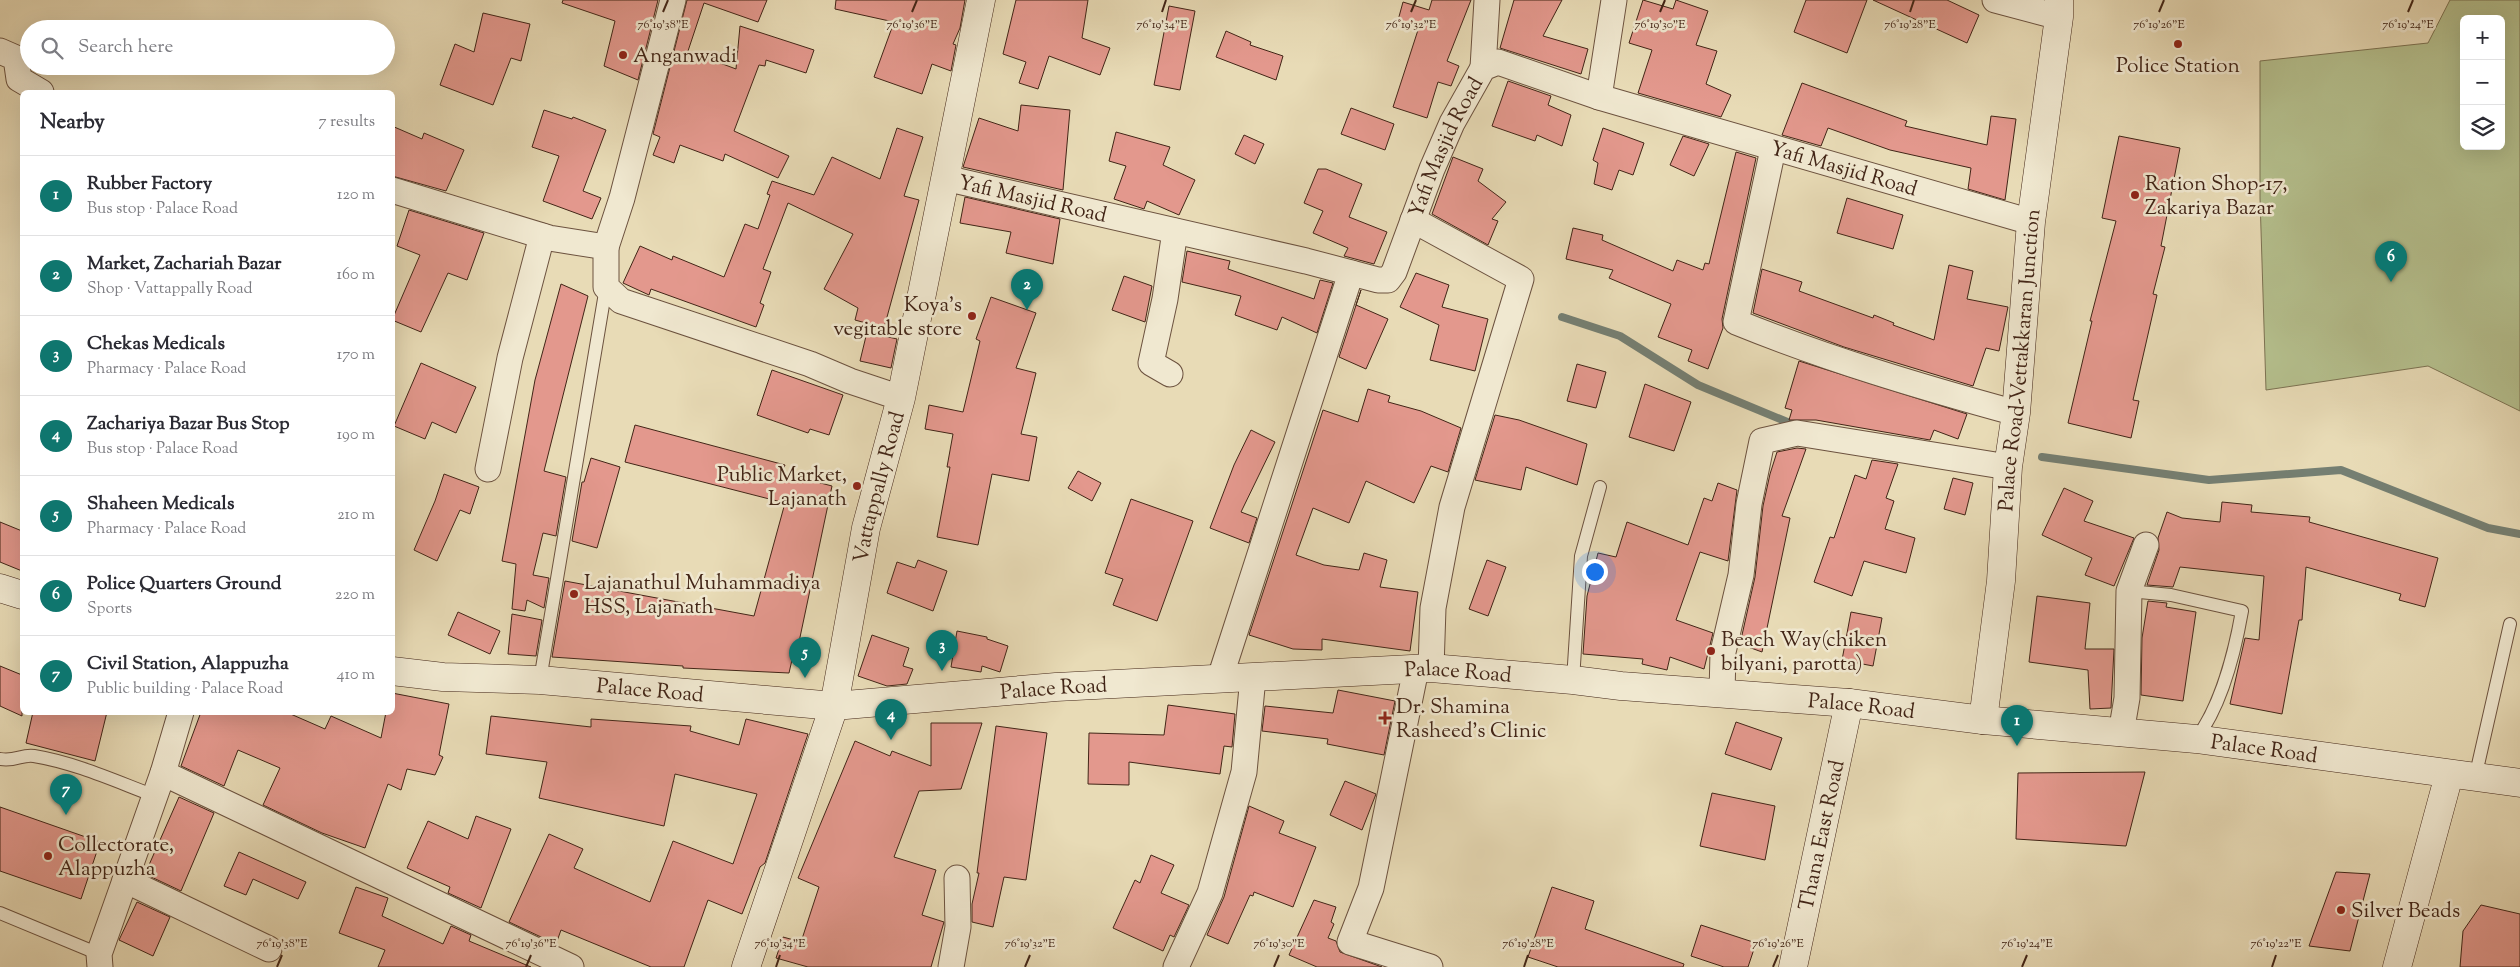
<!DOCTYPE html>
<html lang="en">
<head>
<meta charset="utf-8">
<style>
	:root { --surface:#fff; --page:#f2f2f3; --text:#2b2b33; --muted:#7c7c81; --line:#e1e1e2; --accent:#0f766e }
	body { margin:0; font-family:"Sorts Mill Goudy",serif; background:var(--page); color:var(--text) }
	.controls { position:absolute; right:15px; top:15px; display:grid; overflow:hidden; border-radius:8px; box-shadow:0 5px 20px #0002 }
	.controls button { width:45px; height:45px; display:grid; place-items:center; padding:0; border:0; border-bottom:1px solid var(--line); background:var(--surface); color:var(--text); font:25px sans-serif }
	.you { position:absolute; left:1594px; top:571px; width:18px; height:18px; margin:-12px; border:4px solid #fff; border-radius:50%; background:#1a73e8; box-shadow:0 0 0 8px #1a73e833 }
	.badge { display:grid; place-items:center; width:32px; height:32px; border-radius:50%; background:var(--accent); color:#fff; font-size:16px; font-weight:700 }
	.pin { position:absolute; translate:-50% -41px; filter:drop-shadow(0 1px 2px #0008) }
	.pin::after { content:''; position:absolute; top:26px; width:18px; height:15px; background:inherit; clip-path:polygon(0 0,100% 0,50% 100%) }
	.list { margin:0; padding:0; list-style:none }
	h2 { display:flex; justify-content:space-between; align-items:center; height:65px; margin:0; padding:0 20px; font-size:21px }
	h2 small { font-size:16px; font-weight:400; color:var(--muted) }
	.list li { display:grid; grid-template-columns:32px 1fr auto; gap:15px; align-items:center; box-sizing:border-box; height:80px; padding:0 20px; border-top:1px solid var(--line) }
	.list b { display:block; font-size:19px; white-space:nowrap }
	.list p { margin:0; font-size:16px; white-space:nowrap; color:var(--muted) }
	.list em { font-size:16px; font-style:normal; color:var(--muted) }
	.icon { flex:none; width:28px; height:28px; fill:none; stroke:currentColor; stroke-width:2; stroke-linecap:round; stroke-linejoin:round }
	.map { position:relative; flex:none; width:2520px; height:967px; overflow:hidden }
	.search { position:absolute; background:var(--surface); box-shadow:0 5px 20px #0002; left:20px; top:20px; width:375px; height:55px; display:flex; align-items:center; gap:12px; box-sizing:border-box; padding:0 18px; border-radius:28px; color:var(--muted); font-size:19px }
	.panel { position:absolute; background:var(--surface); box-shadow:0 5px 20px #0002; left:20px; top:90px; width:375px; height:625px; border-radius:8px }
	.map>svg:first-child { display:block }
	.green { fill:#b5c08e; stroke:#7c7252; fill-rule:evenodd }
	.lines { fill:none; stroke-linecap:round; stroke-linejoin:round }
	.stream { stroke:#757f72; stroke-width:8 }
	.building { fill:#e3988d; stroke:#422517 }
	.lane-casing { stroke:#6c523f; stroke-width:14 }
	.street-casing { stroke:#6c523f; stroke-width:27 }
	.secondary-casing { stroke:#422517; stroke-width:29 }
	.lane { stroke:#f0e8d0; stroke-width:12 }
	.street { stroke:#f0e8d0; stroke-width:25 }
	.secondary { stroke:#f0e8d0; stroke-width:28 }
	.ticks { fill:none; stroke:#422517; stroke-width:2 }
	.poi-dot { fill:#8f2418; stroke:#f0e8d0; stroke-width:2 }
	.labels { text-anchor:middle; stroke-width:5; stroke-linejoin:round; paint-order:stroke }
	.poi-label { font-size:21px; fill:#422517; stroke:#f0e8d0; text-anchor:start }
	.street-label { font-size:21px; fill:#422517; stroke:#f0e8d0 }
	.ticks-label { font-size:12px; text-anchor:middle; fill:#422517; stroke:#f0e8d0; stroke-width:5; stroke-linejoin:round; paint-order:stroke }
</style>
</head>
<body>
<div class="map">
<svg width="2520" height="967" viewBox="0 0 2520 967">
	<rect width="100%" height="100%" fill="#e8dbb6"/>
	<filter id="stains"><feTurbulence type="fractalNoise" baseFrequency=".004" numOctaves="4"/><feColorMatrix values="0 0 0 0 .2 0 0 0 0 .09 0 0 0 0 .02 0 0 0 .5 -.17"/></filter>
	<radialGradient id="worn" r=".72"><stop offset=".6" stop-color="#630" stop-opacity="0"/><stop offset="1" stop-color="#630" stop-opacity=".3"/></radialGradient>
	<path class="green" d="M2450 0H2520V411L2428 366 2266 390 2260 198V61L2428 43ZM2464 19H2501V146H2464Z"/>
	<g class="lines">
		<path class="stream" d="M1562 317 1620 336 1698 385 1797 426
			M2042 457 2209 480 2341 470 2488 528 2520 534"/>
	</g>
	<path class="building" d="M563 0H658L638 80 604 66 615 21 562 3Z
		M687 0H767L758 22 704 3 688 51 736 69 740 26 814 50 806 73 766 60 765 66 759 65 734 131 789 156 778 178 725 154 723 161 680 145 674 163 653 155 660 137 653 134Z
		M836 0H965L960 28 953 44 956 45 951 71 932 64 922 94 874 77 894 22 835 9Z
		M1016 0H1088L1082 38 1110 48 1100 75 1049 56 1038 89 1019 83 1026 62 1003 54Z
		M1432 0H1471L1447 61 1459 66 1451 86 1438 82 1427 118 1393 107 1418 30 1397 24 1403 2 1429 10Z
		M1514 0H1562L1543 36 1588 49 1581 74 1500 48Z
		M1643 0 1673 9 1676 0 1708 11 1696 45 1717 51 1706 84 1731 95 1721 117 1638 93 1652 50 1629 43Z
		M1806 0H1867L1847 53 1794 32Z
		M1873 0H1947L1979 15 1967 43Z
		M1169 6 1195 11 1180 90 1154 85Z
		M483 13 530 24 521 61 511 58 493 105 440 85 455 44 474 52Z
		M1226 31 1251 42 1250 45 1283 56 1276 80 1216 57Z
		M1508 81 1551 96 1548 105 1571 115 1562 146 1537 135 1535 141 1492 126Z
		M1802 83 1907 121 1905 126 1987 145 1991 116 2016 119 2005 200 1968 189 1971 168 1890 150 1828 128 1821 146 1782 135Z
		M1021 105 1070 110 1063 190 963 167 979 118 1018 131Z
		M1351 108 1394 124 1385 150 1341 134Z
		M544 110 572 119 573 117 606 130 583 191 601 198 592 219 543 201 559 156 532 147Z
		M392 126 422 139 424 133 464 150 446 191 392 176Z
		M897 128 923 137 904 196 919 200 884 328 855 320 858 308 824 289 853 234 788 203 763 269 771 272 760 303 764 305 756 327 651 289 649 295 623 283 640 246 672 260 673 256 724 277 745 224 758 229 770 195 767 194 772 181 814 195 832 157 880 179Z
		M1603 128 1644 143 1633 175 1619 170 1612 190 1594 184 1598 163 1593 160Z
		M1116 132 1170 147 1163 165 1195 180 1179 215 1147 201 1144 209 1114 199 1126 166 1109 161Z
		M1244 135 1264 144 1255 164 1235 154Z
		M1683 136 1709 144 1694 176 1670 165Z
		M2119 136 2180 148 2161 246 2165 247 2153 294 2157 295 2133 400 2139 401 2131 438 2068 423 2092 321H2090L2116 221 2102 218Z
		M1736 152 1756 158 1722 319 1723 328 1708 369 1688 361 1692 350 1658 337 1671 304 1609 278 1613 270 1566 259 1573 228 1603 235 1602 240 1673 271 1677 260 1703 270 1705 263 1709 264Z
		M1453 157 1483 169 1478 181 1506 202 1492 219 1498 221 1488 245 1432 214Z
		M1318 169H1326L1362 184 1349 217 1387 232 1374 264 1344 256 1348 248 1313 233 1323 211 1304 203Z
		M965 197 1060 219 1053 264 1006 253 1011 232 960 223Z
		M1847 198 1903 215 1893 249 1837 233Z
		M409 210 484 233 467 280 448 273 421 332 392 320 420 255 397 246Z
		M1187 251 1230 261 1228 269 1314 299 1320 280 1333 283 1317 333 1282 317 1277 330 1235 315 1241 296 1182 282Z
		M1949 265 1973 271 1967 299 2008 307 1999 351 1986 348 1973 386 1844 347 1753 313 1762 269 1802 282 1799 291 1873 318 1874 315 1894 323 1893 325 1934 340Z
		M1416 273 1449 285 1442 307 1488 319 1475 371 1430 360 1439 325 1400 307Z
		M1124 276 1152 286 1145 322 1112 310Z
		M561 284 588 296 544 471 566 477 556 536 543 533 533 575 549 578 544 608 527 600 525 611 512 609 516 564 502 561 535 380Z
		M1361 290 1356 305 1388 319 1366 369 1339 357Z
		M991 297 1036 313 1016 368 1036 373 1021 434 1037 437 1029 481 992 474 978 545 937 537 950 467H947L953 434 925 429 929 405 963 412 980 341 976 339Z
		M867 332 897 339 891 368 860 361Z
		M1799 361 1967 414 1958 439 1934 430 1930 440 1816 420H1789L1792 410 1785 408Z
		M421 363 476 387 456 433 432 422 425 439 394 426Z
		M1577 364 1606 372 1596 408 1567 401Z
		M772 370 843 395 829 435 810 429 808 433 757 415Z
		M1645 384 1691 402 1674 451 1629 437Z
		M1368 389 1390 396 1388 402 1421 411 1461 428 1448 472 1431 466 1414 503 1366 481 1349 523 1313 508 1296 555 1324 565 1359 570 1364 553 1387 560 1380 587 1418 592 1410 651 1322 639V650L1293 649 1249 635 1323 410 1358 422Z
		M1495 415 1519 420 1587 444 1577 485 1526 467 1521 490 1475 480Z
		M635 425 785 465 782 473 832 486 799 642H796L789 673 683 668V666L552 657 565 581 754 616 785 503 625 462Z
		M1251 430 1275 442 1241 512 1257 518 1249 543 1210 528 1234 465Z
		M1797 448 1806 449 1782 516 1790 518 1762 652 1740 644 1755 577 1763 506 1770 474 1777 452Z
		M591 458 620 467 597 548 572 541 582 482H584Z
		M1872 460 1898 464 1886 498 1894 501 1885 529 1915 538 1906 573 1864 561 1852 596 1814 582 1830 537 1834 538 1855 475 1866 479Z
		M1078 471 1101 483 1092 501 1068 488Z
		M444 474 479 487 470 514 460 510 437 561 414 550 435 501Z
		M1953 478 1973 483 1965 515 1944 509Z
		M1718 483 1737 490 1728 561 1700 552 1676 620 1713 633 1704 669 1670 657 1667 670 1642 664 1643 659 1583 654 1587 596 1598 553 1616 557 1627 522 1688 545 1704 498 1712 501Z
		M2064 488 2093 501 2084 521 2134 538 2114 586 2085 575 2092 558 2042 535Z
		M1131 499 1193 521 1157 621 1113 605 1123 579 1105 573Z
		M2222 502 2252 505 2251 512 2310 517 2309 522 2438 558 2425 607 2399 600 2401 594 2306 567 2302 620H2299L2282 714 2230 704 2245 638 2259 640 2264 576 2180 567 2173 587 2147 585 2159 550 2158 538 2167 512 2182 518 2220 522Z
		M0 522 22 531V571L0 562Z
		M918 560 947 571 933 611 887 593 897 562 915 568Z
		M1487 560 1506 567 1488 616 1469 609Z
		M2037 596 2090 603 2085 649H2114L2111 708 2090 709 2088 670 2029 662Z
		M2148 601 2167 603 2166 607 2196 612 2183 701 2141 695 2142 638Z
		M458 612 500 631 490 654 448 635Z
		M1851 612 1882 618 1873 666 1842 660Z
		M512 614 542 620 536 656 508 654Z
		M957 631 987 637V639L1008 646 1000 672 982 666 981 672 951 667Z
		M872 635 909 648 903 666 913 669 907 684 887 686 858 676Z
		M0 666 22 675V716L0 706Z
		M1338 690 1395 701 1384 755 1327 744 1328 739 1262 731 1265 706 1333 713Z
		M392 693 449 704 439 755 443 757 435 775 407 769 401 790 388 784 365 848 322 833 263 805 280 768 238 750 224 786 181 766 201 712H286L325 729 331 716 381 738 386 712H392Z
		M1168 705 1235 714 1232 747 1224 746 1220 774 1129 762V785L1088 784 1089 733 1164 735Z
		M33 712H107L95 761 26 743Z
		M491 716 591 727V719L691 726 690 731 739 745 746 719 808 734 765 863 760 867 742 914 708 900 684 967H651L561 930 556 944 509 922 549 834 583 849 574 868 650 902 673 841 733 864 757 794 675 774 664 826 539 798 547 762 486 754Z
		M1736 722 1782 738 1771 770 1725 754Z
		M931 723H982L961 789 919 791 894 857 936 870 922 915 944 922 931 967H808L776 958 783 937 801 942 819 887 798 878 855 741 890 756 892 751 931 766Z
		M996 726 1047 733 1026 880 1004 877 993 927 972 922V904L979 873H977Z
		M2145 772 2126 846 2016 839 2018 773Z
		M1345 781 1376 794 1362 830 1330 815Z
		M1712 793 1775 806 1765 860 1700 846Z
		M179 797 214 813 181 891 145 874Z
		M1249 806 1284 821 1279 833 1316 847 1293 907 1254 892 1253 896 1250 895 1228 944 1207 935 1224 897Z
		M0 807 100 842 81 899 0 871Z
		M476 816 511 829 481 908 448 893 450 887 407 868 428 821 468 839Z
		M239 852 306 882 298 899 253 879 246 895 224 886Z
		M1151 855 1174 865 1161 893 1189 905 1174 937 1170 935 1163 951 1113 928 1135 880 1140 883Z
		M2336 872 2370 874 2350 951 2309 946Z
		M356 887 388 898 382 916 443 944 451 926 471 935 469 941 531 967H378L385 950 339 933Z
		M1552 887 1594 901 1585 929 1684 964 1683 967H1558L1528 957Z
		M1314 900 1336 907 1331 922 1334 924 1328 938 1336 941 1340 952 1382 967H1317L1289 955Z
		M137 902 170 917 153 956 119 940Z
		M2481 905 2520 914V967H2460L2463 931Z
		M1701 925 1756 943 1748 967H1724L1691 956Z"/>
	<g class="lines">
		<defs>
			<path id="lane" d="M2129 591 2171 595 2242 611C2235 651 2221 706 2196 739
				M540 680 606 287
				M1573 680 1581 556 1600 487
				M0 759C15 762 22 754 34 756 76 763 115 781 155 796
				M2475 778 2510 624
				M0 913 99 954"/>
			<g id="street">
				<path d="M1995 0 2059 17"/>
				<path d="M0 51 16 58 19 79 41 92"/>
				<path d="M1483 68 1487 0"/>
				<path d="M1599 97 1614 0"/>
				<path d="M1773 149 1736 322C1827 359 1921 387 2016 413"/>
				<path id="s1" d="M945 178 1306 261 1378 280H1388L1394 272 1432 169 1452 123 1483 68 1498 62 1599 97 2031 222"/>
				<path d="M392 190 549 238 606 247V287L621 301 810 364 850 381 901 398"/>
				<path d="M1413 220 1521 279 1452 507 1433 608 1431 668"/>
				<path d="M606 247 622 198 673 0"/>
				<path d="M1170 374 1151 363 1165 299 1175 231"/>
				<path d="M488 469 510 358 542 236"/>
				<path d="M1416 669 1371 888 1350 942 1430 967"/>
				<path d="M1220 678 1351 273"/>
				<path d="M1722 694 1723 652 1741 575 1749 504 1762 441 1797 433 2008 467"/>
				<path d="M2121 733 2127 698 2129 591 2146 545"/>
				<path d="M163 773 571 967"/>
				<path d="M125 880 269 949"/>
				<path d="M100 967 99 954 163 773 181 712"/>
				<path d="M951 967 958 927 957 878"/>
				<path d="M1176 967 1210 893 1244 772 1253 677"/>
			</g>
			<g id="secondary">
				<path d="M0 588 22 595"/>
				<path id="s2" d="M392 671 443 677 540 680 834 706 1056 687 1431 668 1573 680 1621 686 1849 703 1983 720 2196 739 2520 783"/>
				<path id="s3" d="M1983 720 2001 581 2008 467 2016 413 2031 222 2059 17V0"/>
				<path id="s4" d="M746 967 834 706 866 528 901 398 981 0"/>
				<path id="s5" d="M1793 967 1849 703"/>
				<path d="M2397 967 2449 775"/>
			</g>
		</defs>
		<use href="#lane" class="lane-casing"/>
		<use href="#street" class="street-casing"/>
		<use href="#secondary" class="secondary-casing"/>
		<use href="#lane" class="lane"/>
		<use href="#street" class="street"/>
		<use href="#secondary" class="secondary"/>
	</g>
	<path class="ticks" d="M663 12 668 0M912 12 917 0M1162 12 1166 0M1411 12 1416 0M1660 12 1665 0M1910 12 1914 0M2159 12 2164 0M2408 12 2413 0M277 967 282 955M526 967 531 955M776 967 780 955M1025 967 1030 955M1274 967 1279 955M1524 967 1528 955M1773 967 1778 955M2022 967 2027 955M2272 967 2276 955"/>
	<g class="poi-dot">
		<circle cx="2178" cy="44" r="5"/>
		<circle cx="623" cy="55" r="5"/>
		<circle cx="2135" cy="195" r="5"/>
		<circle cx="972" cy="316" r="5"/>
		<circle cx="857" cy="486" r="5"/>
		<circle cx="574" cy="594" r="5"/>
		<circle cx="1711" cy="651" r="5"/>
		<path d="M1382.5 710.5h5v5h5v5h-5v5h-5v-5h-5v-5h5z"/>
		<circle cx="48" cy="856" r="5"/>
		<circle cx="2341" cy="910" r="5"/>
	</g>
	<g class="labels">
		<g class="poi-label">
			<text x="633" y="62">Anganwadi</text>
			<text x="2178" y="72" text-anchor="middle">Police Station</text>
			<text x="2145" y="190">Ration Shop-17,<tspan x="2145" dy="24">Zakariya Bazar</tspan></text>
			<text x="962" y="311" text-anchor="end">Koya's<tspan x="962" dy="24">vegitable store</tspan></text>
			<text x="847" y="481" text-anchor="end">Public Market,<tspan x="847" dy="24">Lajanath</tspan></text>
			<text x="584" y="589">Lajanathul Muhammadiya<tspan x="584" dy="24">HSS, Lajanath</tspan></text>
			<text x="1721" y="646">Beach Way(chiken<tspan x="1721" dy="24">bilyani, parotta)</tspan></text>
			<text x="1396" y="713">Dr. Shamina<tspan x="1396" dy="24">Rasheed's Clinic</tspan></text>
			<text x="58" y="851">Collectorate,<tspan x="58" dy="24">Alappuzha</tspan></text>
			<text x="2351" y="917">Silver Beads</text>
		</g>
		<g class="street-label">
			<text dy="7" stroke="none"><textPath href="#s1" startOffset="600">Yafi Masjid Road</textPath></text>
			<text dy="7" stroke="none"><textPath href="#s1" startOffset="1066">Yafi Masjid Road</textPath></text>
			<text dy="7" stroke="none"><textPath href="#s1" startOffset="90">Yafi Masjid Road</textPath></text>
			<text dy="7" stroke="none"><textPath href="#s3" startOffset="362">Palace Road-Vettakkaran Junction</textPath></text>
			<text dy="7" stroke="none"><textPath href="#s4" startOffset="499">Vattappally Road</textPath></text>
			<text dy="7" stroke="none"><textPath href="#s2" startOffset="1069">Palace Road</textPath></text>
			<text dy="7" stroke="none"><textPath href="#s2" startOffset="664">Palace Road</textPath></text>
			<text dy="7" stroke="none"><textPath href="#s2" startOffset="259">Palace Road</textPath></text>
			<text dy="7" stroke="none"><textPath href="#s2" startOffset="1474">Palace Road</textPath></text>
			<text dy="7" stroke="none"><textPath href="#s2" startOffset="1879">Palace Road</textPath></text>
			<text dy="7" stroke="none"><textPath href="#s5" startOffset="135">Thana East Road</textPath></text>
		</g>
	</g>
	<g class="ticks-label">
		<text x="1411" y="28">76°19'32"E</text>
		<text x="1910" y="28">76°19'28"E</text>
		<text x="663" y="28">76°19'38"E</text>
		<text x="912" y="28">76°19'36"E</text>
		<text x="1162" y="28">76°19'34"E</text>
		<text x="1660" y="28">76°19'30"E</text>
		<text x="2159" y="28">76°19'26"E</text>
		<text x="2408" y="28">76°19'24"E</text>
		<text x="282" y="947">76°19'38"E</text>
		<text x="531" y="947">76°19'36"E</text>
		<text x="780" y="947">76°19'34"E</text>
		<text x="1030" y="947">76°19'32"E</text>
		<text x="1279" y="947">76°19'30"E</text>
		<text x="1528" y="947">76°19'28"E</text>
		<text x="1778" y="947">76°19'26"E</text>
		<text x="2027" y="947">76°19'24"E</text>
		<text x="2276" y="947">76°19'22"E</text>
	</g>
	<rect width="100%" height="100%" filter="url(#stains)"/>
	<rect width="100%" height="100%" fill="url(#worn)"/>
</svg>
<div class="controls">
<button>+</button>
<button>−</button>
<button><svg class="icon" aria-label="layers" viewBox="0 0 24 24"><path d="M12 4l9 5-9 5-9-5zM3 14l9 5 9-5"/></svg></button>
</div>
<div class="you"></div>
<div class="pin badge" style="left:2017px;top:746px">1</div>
<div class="pin badge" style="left:1027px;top:310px">2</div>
<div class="pin badge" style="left:942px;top:671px">3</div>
<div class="pin badge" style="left:891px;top:740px">4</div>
<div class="pin badge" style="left:805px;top:678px">5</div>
<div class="pin badge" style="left:2391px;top:282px">6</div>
<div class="pin badge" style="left:66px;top:815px">7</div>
<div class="search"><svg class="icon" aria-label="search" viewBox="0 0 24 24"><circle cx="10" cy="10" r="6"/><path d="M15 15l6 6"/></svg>Search here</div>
<section class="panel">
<h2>Nearby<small>7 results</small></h2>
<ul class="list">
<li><span class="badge">1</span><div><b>Rubber Factory</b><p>Bus stop · Palace Road</p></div><em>120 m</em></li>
<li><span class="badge">2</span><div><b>Market, Zachariah Bazar</b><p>Shop · Vattappally Road</p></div><em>160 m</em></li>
<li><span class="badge">3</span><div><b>Chekas Medicals</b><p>Pharmacy · Palace Road</p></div><em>170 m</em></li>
<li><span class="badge">4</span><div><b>Zachariya Bazar Bus Stop</b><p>Bus stop · Palace Road</p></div><em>190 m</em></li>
<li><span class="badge">5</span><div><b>Shaheen Medicals</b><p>Pharmacy · Palace Road</p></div><em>210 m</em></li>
<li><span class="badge">6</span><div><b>Police Quarters Ground</b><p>Sports</p></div><em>220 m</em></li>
<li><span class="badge">7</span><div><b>Civil Station, Alappuzha</b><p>Public building · Palace Road</p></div><em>410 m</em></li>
</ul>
</section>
</div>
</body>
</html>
